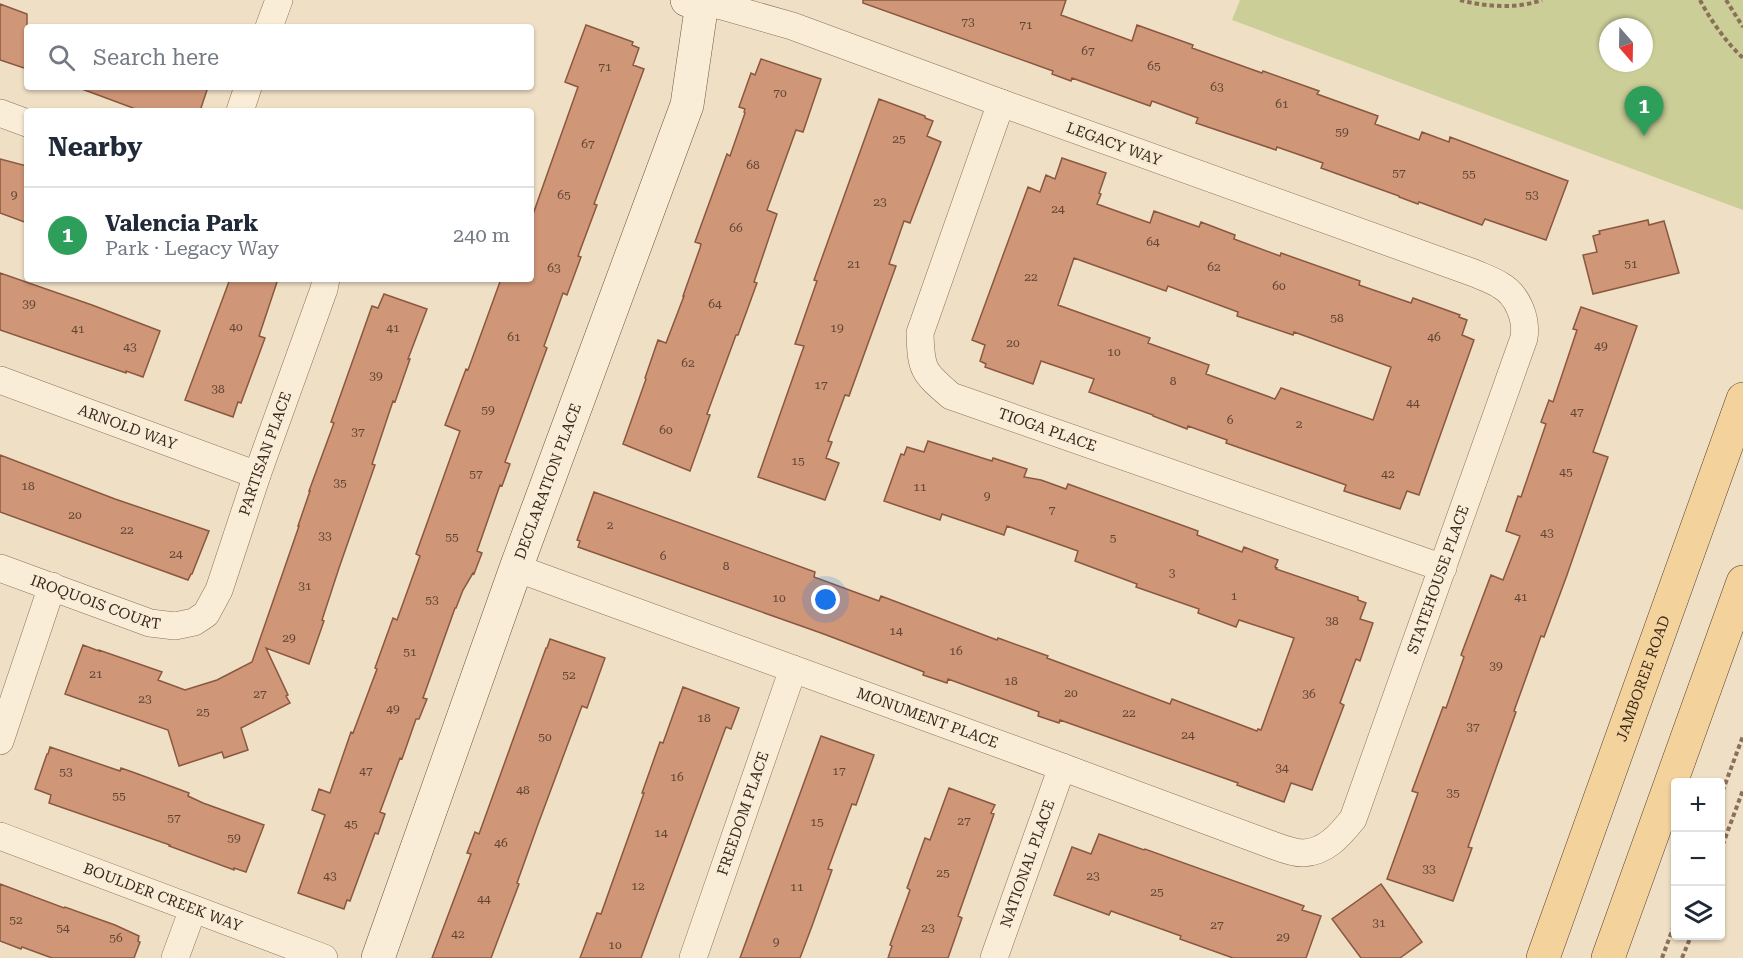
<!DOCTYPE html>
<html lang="en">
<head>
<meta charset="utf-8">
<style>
	:root { --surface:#fff; --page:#f6f6f7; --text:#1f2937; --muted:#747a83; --line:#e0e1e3; --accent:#9b2830 }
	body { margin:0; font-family:"Roboto Serif",serif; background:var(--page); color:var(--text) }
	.controls { position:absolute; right:18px; bottom:18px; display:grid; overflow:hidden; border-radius:6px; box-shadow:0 2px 4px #0004 }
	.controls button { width:54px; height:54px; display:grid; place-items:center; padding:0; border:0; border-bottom:2px solid var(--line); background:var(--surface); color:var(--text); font:30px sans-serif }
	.compass { position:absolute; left:1599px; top:18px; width:54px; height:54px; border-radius:50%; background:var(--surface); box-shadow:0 2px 4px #0004; rotate:160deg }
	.you { position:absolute; left:826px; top:600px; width:21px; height:21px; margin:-15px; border:4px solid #fff; border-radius:50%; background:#1a73e8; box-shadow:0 0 0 9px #1a73e833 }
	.badge { display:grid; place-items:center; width:39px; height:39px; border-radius:50%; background:var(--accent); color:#fff; font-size:20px; font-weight:700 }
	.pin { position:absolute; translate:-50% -50px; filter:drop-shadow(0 2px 3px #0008) }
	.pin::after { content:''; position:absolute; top:32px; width:21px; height:18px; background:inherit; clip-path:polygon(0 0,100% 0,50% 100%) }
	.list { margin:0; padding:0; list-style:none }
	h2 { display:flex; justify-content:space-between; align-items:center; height:78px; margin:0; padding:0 24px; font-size:26px }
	h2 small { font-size:20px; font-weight:400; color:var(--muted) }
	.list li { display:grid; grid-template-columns:39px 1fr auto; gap:18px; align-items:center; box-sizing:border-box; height:96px; padding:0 24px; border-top:2px solid var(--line) }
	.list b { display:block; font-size:22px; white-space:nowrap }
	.list p { margin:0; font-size:20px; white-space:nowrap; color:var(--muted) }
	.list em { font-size:20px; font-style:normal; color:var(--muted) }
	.icon { flex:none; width:33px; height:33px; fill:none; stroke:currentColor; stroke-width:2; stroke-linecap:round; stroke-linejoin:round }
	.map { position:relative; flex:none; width:1743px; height:958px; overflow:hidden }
	.search { position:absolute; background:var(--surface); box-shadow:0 2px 4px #0004; left:24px; top:24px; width:510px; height:66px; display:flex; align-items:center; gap:15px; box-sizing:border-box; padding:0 21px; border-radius:6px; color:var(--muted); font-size:22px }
	.panel { position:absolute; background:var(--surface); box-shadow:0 2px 4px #0004; left:24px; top:108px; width:510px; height:174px; border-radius:6px }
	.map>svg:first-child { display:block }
	.green { fill:#cbce97; fill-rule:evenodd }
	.building { fill:#cf9678; stroke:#8a583f; stroke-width:1.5; fill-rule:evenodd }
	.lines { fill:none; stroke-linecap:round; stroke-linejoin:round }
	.street-casing { stroke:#8b7059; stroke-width:28 }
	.secondary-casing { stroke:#6c513d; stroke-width:34 }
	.primary-casing { stroke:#583f2e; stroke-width:34 }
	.path { stroke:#8b7059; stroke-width:4; stroke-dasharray:4.5 3; stroke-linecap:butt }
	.street { stroke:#faedd7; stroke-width:27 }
	.secondary { stroke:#faedd7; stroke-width:33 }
	.primary { stroke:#f3d29b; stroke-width:33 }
	.labels { text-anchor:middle; stroke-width:6; stroke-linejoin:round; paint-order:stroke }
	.number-label { font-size:12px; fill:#5f4534 }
	.street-label { font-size:15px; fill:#3a2a1e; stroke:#f7ead3 }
</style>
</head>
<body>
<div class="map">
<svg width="1743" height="958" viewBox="0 0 1743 958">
	<rect width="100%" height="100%" fill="#efdfc4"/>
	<path class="green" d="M1240 0H1743V210L1232 20ZM1608 27H1644V63H1608Z"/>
	<path class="building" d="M863 0H1066L1061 15 1132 41 1137 25 1193 45 1192 48 1262 73 1263 71 1319 91 1317 94 1378 116 1375 124 1419 140 1422 132 1449 142 1450 137 1568 181 1546 240 1485 219 1482 225 1419 202 1418 204 1399 197V196L1321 168 1323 163 1277 147 1276 150 1196 123 1198 118 1152 101 1150 106 1072 78 1071 81 1052 74 1053 71 863 3Z
		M0 4 27 14V69L0 60Z
		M586 25 633 42 632 45 639 48 633 65 644 69 594 204 597 205 578 256 581 257 567 295 563 293 544 346 547 348 505 462 510 464 502 486 500 485 477 551 482 553 474 574 473 573 463 590 456 608H455L423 698 427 699 419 719H416L402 759 400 758 380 812 385 814 378 834 375 833 350 901 347 900 344 909 298 893 325 815 312 810 319 789 330 793 351 732 353 733 377 669 375 668 393 618 397 620 420 556 416 554 460 431 445 425 466 369 468 370 501 279H531V220L578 87 565 82Z
		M761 59 821 79 803 132 796 130 767 210 777 214 754 282 757 283 738 335H736L707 414 710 415 690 471 623 444 646 379 645 378 658 340 666 343 684 296H683L700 248 701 244 695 242 727 154 730 156 745 113 744 112 745 109 739 107 751 73 755 75Z
		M83 87H208L200 111H141L82 89Z
		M879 99 925 116V118L933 121 927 136 941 142 910 223 904 221 889 264 896 266 849 396 845 395 828 441 832 442 826 458 839 463 825 500 758 477 804 346 795 344 817 281 814 280Z
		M1062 158 1106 173 1099 193 1101 194 1097 204 1150 223 1154 211 1199 227 1201 222 1235 235 1234 239 1280 256 1281 253 1360 281 1359 285 1411 303 1413 298 1460 315 1459 317 1467 320 1462 335 1474 340 1419 495 1407 491 1400 509 1344 491 1346 485 1226 443 1227 440 1188 426 1187 429 1153 416V415L1089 392 1094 379 1041 361 1033 384 985 367 986 364 980 361 985 345 972 340 1028 187 1040 192 1046 175 1055 179ZM1074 258 1166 291 1168 286 1238 312 1237 316 1293 335 1294 332 1391 367 1373 420 1281 388 1275 399 1206 374 1209 365 1148 343 1150 338 1058 305Z
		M0 159 27 166V223L0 213Z
		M1648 220 1649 225 1664 221 1679 273 1593 294 1583 255 1597 252 1593 236 1600 234 1599 231Z
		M0 273 92 305 160 331 143 377 126 371V373L0 330Z
		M230 279H278L259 336 265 338 241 403 238 402 233 417 185 400Z
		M384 294 427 309 408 359H410L395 402 393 401 372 464 375 465 339 568 322 620 324 621 309 664 266 648 288 695 286 696 290 703 241 728 248 750 224 758 222 752 179 766 168 730 65 694 83 645 99 651V650L162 672 158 680 185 690 217 680 252 662 299 526H298L310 491H309L334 423 331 422 354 357 372 306 378 308Z
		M1581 307 1637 326 1593 452 1608 457 1567 575 1544 637 1541 636 1514 711 1516 712 1468 847 1472 848 1453 901 1387 879 1418 793 1412 791 1443 707 1446 708 1464 657 1461 655 1491 575 1503 580 1520 536 1506 531 1518 496 1521 497 1546 424 1541 422 1549 400 1553 402 1577 330 1573 329Z
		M928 441 992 461 993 458 1027 469 1024 477 1041 480 1066 489 1068 484 1198 531 1197 535 1242 552 1244 547 1278 560 1275 567 1277 568 1276 569 1358 597V600L1366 603 1360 619 1373 623 1360 661 1356 659 1340 703 1344 705 1312 790 1291 783 1284 802 1237 785 1238 783 1060 720 1059 723 1038 716 1039 712 948 679 947 683 923 675 924 672 821 633 578 547 580 541 577 540 594 492 815 572 814 577 879 601 881 596 997 640 998 638 1048 656 1047 658 1170 704 1172 699 1257 731 1258 729 1261 730 1294 638 1239 620 1236 627 1198 613 1199 609 1136 587 1137 584 1075 561 1078 551 1007 526 1004 535 942 514 940 520 884 501 901 454 904 455 907 447 924 452Z
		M0 455 115 499 209 531 192 574H191L188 580 0 512Z
		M550 639 605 658 587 708 582 706 537 827 517 883 519 884 491 958H432L471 854 467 853 475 832 479 834 546 648H547Z
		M683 687 739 708 731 729 726 727 641 958H580L597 913 601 914 644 793H642L660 742 663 743Z
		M821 736 874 755 856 805 852 804 828 869 832 870 812 926 800 958H740Z
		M50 747 120 771 121 768 138 774 189 793 188 796 203 803 264 825 246 872 234 868V870L169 846 170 845 49 803 51 795 35 789 47 754H48Z
		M949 788 995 805 991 813 994 814 958 916 962 918 948 958H888L892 946 890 945 910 890 907 888 925 838 930 840Z
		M1099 834 1144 850 1145 849 1304 906 1302 910 1321 916 1306 958H1233L1180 939 1181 936 1111 911 1109 915 1054 895 1072 847 1091 854Z
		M0 884 64 908 65 907 115 925 139 936 138 941 140 942 134 958H52L22 947 21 949 0 941Z
		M1381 884 1422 942 1400 958H1361L1332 919Z"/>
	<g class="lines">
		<defs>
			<g id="street">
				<path d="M269 27 279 0"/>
				<path id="s1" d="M1001 103 920 333C921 370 923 372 951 396L1443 568"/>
				<path d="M240 111 248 87"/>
				<path d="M0 113 27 123"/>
				<path id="s2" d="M0 380 257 475"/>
				<path id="s3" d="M0 568 150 623 175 626 194 622 206 614 219 590 257 475 324 289 326 279"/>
				<path id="s4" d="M516 568 1062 767 1275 846C1283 849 1294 853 1303 853 1326 852 1340 835 1353 819L1524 338C1527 319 1518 295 1500 285 1492 280 1483 277 1474 273L1001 103 792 26 722 6 702 3"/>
				<path d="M0 741 52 586"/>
				<path id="s5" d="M0 836 324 958"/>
				<path d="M175 958 193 909"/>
				<path id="s6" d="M693 958 793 669"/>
				<path id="s7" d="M994 958 1062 767"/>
			</g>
			<g id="secondary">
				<path id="s8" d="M378 958 516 568 687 105 702 3 687 0"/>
			</g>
			<g id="primary">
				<path id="s9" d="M1543 958 1743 399"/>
				<path d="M1608 958 1743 582"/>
			</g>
		</defs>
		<use href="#street" class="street-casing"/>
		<use href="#secondary" class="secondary-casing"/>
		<use href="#primary" class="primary-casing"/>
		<path class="path" d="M1460 0C1486 7 1517 9 1542 0
			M1700 0C1711 21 1726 42 1743 58
			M1726 0 1743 27
			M1720 798 1743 736
			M1720 852 1743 790
			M1662 958 1676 920
			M1682 958 1691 936"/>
		<use href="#street" class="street"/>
		<use href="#secondary" class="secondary"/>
		<use href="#primary" class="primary"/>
	</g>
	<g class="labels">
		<g class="number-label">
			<text x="968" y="26">73</text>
			<text x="1026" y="29">71</text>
			<text x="1088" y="55">67</text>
			<text x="1154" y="70">65</text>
			<text x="605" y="71">71</text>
			<text x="1217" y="91">63</text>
			<text x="780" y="97">70</text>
			<text x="1282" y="108">61</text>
			<text x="1342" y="136">59</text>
			<text x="899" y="143">25</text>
			<text x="588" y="148">67</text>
			<text x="753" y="169">68</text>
			<text x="1399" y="177">57</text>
			<text x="1469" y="178">55</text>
			<text x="14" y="199">9</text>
			<text x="564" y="199">65</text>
			<text x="1532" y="199">53</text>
			<text x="880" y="206">23</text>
			<text x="1058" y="213">24</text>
			<text x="736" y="232">66</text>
			<text x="1153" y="246">64</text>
			<text x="854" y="268">21</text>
			<text x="1631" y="268">51</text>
			<text x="1214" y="271">62</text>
			<text x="554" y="272">63</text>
			<text x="1031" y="281">22</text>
			<text x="1279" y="290">60</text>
			<text x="29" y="308">39</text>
			<text x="715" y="308">64</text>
			<text x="1337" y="322">58</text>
			<text x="236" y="331">40</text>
			<text x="393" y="332">41</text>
			<text x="837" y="332">19</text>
			<text x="78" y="333">41</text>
			<text x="514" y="341">61</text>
			<text x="1434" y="341">46</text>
			<text x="1013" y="347">20</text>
			<text x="1601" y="350">49</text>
			<text x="130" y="351">43</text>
			<text x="1114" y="356">10</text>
			<text x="688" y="367">62</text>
			<text x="376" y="380">39</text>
			<text x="1173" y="385">8</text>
			<text x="821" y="389">17</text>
			<text x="218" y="393">38</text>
			<text x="1413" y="407">44</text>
			<text x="488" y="414">59</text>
			<text x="1577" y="416">47</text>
			<text x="1230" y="424">6</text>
			<text x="1299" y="428">2</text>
			<text x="666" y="434">60</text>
			<text x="358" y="436">37</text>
			<text x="798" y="465">15</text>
			<text x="1566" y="476">45</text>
			<text x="476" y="478">57</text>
			<text x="1388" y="478">42</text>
			<text x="340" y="487">35</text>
			<text x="28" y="490">18</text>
			<text x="920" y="491">11</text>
			<text x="987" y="500">9</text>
			<text x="1052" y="514">7</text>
			<text x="75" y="519">20</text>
			<text x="610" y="529">2</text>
			<text x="127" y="534">22</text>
			<text x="1547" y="537">43</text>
			<text x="325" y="540">33</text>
			<text x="452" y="541">55</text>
			<text x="1113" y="542">5</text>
			<text x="176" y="558">24</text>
			<text x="663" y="560">6</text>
			<text x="726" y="570">8</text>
			<text x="1172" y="577">3</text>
			<text x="305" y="590">31</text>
			<text x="1234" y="600">1</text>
			<text x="1521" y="601">41</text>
			<text x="779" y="602">10</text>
			<text x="432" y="604">53</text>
			<text x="1332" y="625">38</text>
			<text x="896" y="635">14</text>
			<text x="289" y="642">29</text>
			<text x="956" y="655">16</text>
			<text x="410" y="656">51</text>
			<text x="1496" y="670">39</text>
			<text x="96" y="678">21</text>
			<text x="569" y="679">52</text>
			<text x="1011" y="685">18</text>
			<text x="1071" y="697">20</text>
			<text x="260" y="698">27</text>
			<text x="1309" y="698">36</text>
			<text x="145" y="703">23</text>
			<text x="393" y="713">49</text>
			<text x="203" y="716">25</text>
			<text x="1129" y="717">22</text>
			<text x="704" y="722">18</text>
			<text x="1473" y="731">37</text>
			<text x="1188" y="739">24</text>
			<text x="545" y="741">50</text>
			<text x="1282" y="772">34</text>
			<text x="366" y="775">47</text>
			<text x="839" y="775">17</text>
			<text x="66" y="776">53</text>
			<text x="677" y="781">16</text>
			<text x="523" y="794">48</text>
			<text x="1453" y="797">35</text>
			<text x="119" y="800">55</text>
			<text x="174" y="822">57</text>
			<text x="964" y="825">27</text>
			<text x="817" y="826">15</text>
			<text x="351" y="828">45</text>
			<text x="661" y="837">14</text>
			<text x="234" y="842">59</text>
			<text x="501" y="847">46</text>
			<text x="1429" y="873">33</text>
			<text x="943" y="877">25</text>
			<text x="330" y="880">43</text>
			<text x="1093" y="880">23</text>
			<text x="638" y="890">12</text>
			<text x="797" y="891">11</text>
			<text x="1157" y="896">25</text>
			<text x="484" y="903">44</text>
			<text x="16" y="924">52</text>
			<text x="1379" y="927">31</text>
			<text x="1217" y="929">27</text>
			<text x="63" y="932">54</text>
			<text x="928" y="932">23</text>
			<text x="458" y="938">42</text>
			<text x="1283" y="941">29</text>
			<text x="116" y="942">56</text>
			<text x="776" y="946">9</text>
			<text x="615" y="949">10</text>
		</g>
		<g class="street-label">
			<text transform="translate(1114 144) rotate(20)" y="5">LEGACY WAY</text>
			<text dy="5" stroke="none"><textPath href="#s2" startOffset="136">ARNOLD WAY</textPath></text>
			<text dy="5" stroke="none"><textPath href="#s1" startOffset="420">TIOGA PLACE</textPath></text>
			<text dy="5" stroke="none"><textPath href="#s3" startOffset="390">PARTISAN PLACE</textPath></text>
			<text dy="5" stroke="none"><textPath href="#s8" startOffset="506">DECLARATION PLACE</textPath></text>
			<text dy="5" stroke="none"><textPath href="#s4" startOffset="1154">STATEHOUSE PLACE</textPath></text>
			<text dy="5" stroke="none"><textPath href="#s3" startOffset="102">IROQUOIS COURT</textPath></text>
			<text dy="5" stroke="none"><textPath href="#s9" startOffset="297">JAMBOREE ROAD</textPath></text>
			<text dy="5" stroke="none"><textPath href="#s4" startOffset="438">MONUMENT PLACE</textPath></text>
			<text dy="5" stroke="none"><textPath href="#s6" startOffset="153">FREEDOM PLACE</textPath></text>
			<text dy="5" stroke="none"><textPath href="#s7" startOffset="100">NATIONAL PLACE</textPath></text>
			<text dy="5" stroke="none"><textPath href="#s5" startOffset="174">BOULDER CREEK WAY</textPath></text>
		</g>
	</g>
</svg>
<div class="controls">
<button>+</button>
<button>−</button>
<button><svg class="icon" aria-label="layers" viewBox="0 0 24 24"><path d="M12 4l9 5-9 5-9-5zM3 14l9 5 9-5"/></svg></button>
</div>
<svg class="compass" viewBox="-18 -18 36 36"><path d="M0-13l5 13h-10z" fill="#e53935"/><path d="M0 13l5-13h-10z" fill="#747a83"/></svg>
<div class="you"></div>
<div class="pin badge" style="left:1644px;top:136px;background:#2e9e5b">1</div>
<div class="search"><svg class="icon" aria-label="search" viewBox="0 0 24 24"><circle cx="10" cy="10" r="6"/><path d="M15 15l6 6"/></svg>Search here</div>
<section class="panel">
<h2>Nearby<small></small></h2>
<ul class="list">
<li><span class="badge" style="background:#2e9e5b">1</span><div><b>Valencia Park</b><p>Park · Legacy Way</p></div><em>240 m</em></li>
</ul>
</section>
</div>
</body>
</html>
